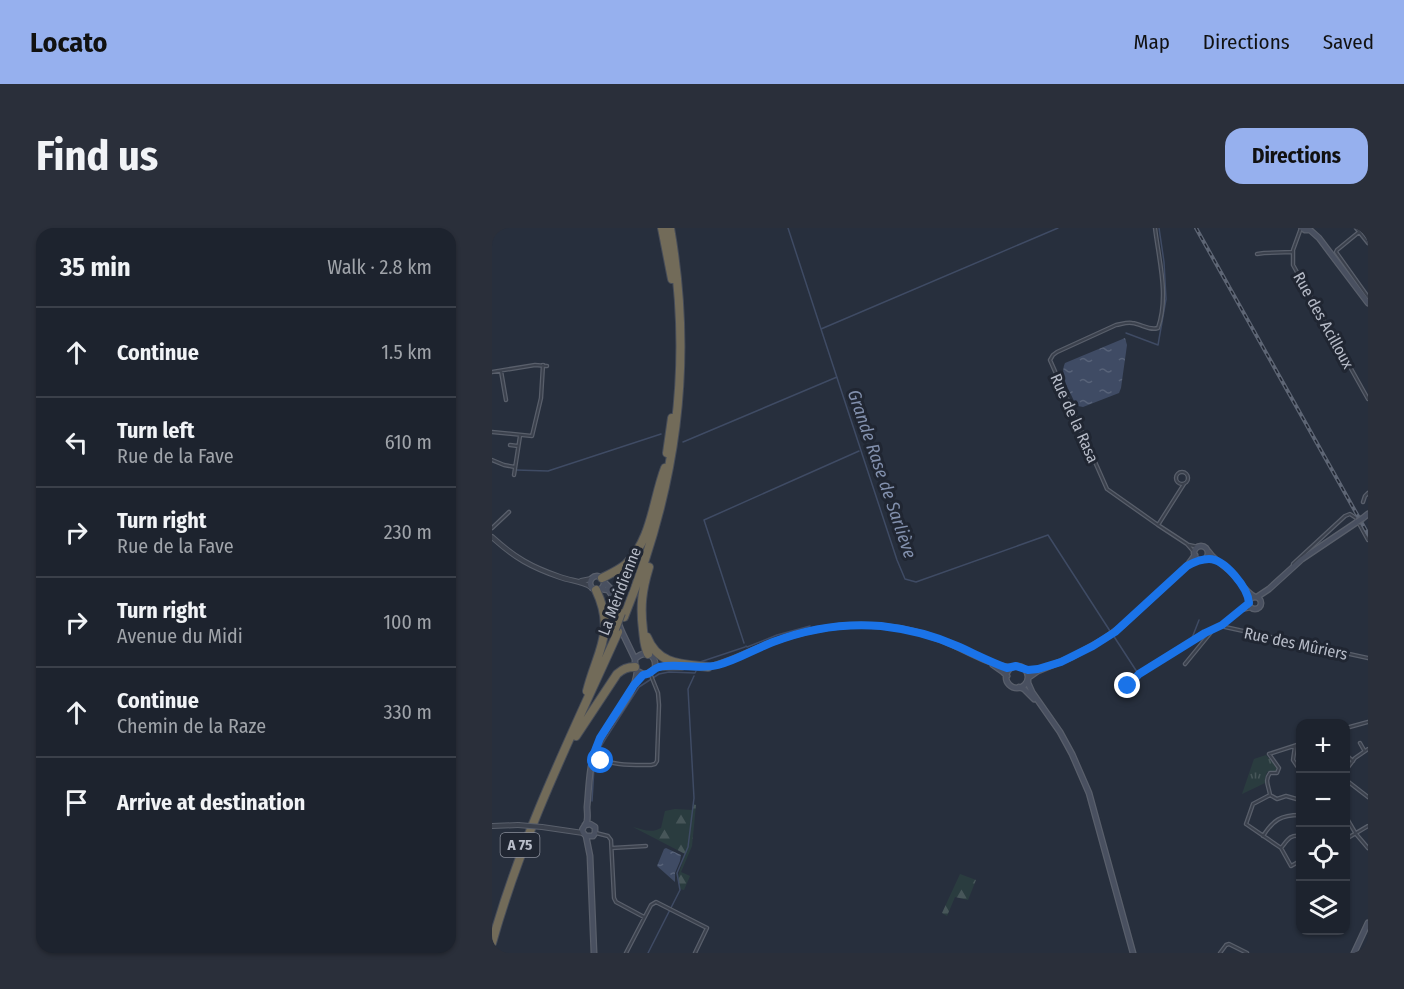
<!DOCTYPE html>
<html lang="en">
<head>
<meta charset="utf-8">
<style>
	:root { --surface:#1d232e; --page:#2a2f3a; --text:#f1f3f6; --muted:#a0a4aa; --line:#3b404a; --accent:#96b0ee }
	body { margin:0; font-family:"Fira Sans Condensed",sans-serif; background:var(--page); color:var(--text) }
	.controls { position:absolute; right:18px; bottom:18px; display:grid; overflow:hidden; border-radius:12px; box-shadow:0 2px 4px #0004 }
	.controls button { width:54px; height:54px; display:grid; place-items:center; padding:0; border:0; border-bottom:2px solid var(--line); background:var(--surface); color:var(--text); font:30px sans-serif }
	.stop { position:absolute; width:18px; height:18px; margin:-14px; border:4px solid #1a73e8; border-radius:50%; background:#fff }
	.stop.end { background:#1a73e8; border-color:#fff; box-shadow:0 2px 6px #0008 }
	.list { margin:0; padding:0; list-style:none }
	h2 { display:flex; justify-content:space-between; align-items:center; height:78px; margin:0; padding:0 24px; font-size:26px }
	h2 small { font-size:20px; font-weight:400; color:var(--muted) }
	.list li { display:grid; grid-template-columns:39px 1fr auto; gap:18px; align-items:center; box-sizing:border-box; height:90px; padding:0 24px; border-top:2px solid var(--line) }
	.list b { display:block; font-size:22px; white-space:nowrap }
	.list p { margin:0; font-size:20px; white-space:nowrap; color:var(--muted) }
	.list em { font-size:20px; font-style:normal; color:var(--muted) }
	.icon { flex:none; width:33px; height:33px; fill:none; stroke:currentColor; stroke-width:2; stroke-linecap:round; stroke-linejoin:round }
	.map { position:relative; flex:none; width:876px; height:725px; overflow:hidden; border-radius:18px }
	header { display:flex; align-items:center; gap:36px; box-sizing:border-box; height:84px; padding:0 30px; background:var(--accent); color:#111 }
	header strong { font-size:28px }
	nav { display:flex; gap:33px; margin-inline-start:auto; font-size:21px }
	.intro { display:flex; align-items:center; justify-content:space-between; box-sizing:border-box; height:144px; padding:0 36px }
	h1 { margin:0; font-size:42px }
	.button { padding:15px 27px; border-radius:18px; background:var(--accent); color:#111; font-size:21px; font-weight:700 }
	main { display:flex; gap:36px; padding:0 36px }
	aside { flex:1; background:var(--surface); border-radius:18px; box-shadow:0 2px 4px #0004 }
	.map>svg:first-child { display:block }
	.forest { fill:url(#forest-firs) }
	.park { fill:url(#park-tufts) }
	.water { fill:url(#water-ripples) }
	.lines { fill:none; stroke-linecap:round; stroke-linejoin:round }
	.stream { stroke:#3f4b64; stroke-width:1.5 }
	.minor-casing { stroke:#595f6b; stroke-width:4.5 }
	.tertiary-casing { stroke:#595f6b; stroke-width:6 }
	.secondary-casing { stroke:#595f6b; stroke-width:7 }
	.motorway-casing { stroke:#464c58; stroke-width:10 }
	.minor { stroke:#3b414d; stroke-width:2 }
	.tertiary { stroke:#3b414d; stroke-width:4 }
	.secondary { stroke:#495060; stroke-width:4.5 }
	.motorway { stroke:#726b59; stroke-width:8 }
	.rail-casing { stroke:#5d6574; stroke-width:4 }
	.rail { stroke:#202632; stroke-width:1.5; stroke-dasharray:4.5; stroke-linecap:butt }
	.tertiary-bridge-casing { stroke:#595f6b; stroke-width:6; stroke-linecap:butt }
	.secondary-bridge-casing { stroke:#595f6b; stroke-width:7; stroke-linecap:butt }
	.motorway-bridge-casing { stroke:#464c58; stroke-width:10; stroke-linecap:butt }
	.tertiary-bridge { stroke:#3b414d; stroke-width:4 }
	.secondary-bridge { stroke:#495060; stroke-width:4.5 }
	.motorway-bridge { stroke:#726b59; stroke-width:8 }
	.route { stroke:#1a73e8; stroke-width:8 }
	.labels { text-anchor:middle; stroke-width:6; stroke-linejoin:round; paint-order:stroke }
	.shield { fill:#202632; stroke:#8a8f9b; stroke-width:1.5 }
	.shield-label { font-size:15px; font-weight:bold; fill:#b7bcc8 }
	.street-label { font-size:16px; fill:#b7bcc8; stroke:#202632 }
	.water-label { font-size:18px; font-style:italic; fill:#8290ad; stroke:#202632 }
</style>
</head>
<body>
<header>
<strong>Locato</strong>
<nav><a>Map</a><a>Directions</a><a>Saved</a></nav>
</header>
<div class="intro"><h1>Find us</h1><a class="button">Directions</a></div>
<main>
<aside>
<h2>35 min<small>Walk · 2.8 km</small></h2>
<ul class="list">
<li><svg class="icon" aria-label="ahead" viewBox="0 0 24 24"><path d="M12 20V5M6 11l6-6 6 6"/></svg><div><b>Continue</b></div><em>1.5 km</em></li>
<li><svg class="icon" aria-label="left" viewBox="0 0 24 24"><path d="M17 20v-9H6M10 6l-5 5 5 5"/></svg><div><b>Turn left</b><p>Rue de la Fave</p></div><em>610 m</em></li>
<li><svg class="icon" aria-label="right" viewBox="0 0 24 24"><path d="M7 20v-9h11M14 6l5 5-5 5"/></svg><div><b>Turn right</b><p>Rue de la Fave</p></div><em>230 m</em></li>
<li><svg class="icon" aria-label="right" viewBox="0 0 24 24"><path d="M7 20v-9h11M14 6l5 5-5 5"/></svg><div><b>Turn right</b><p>Avenue du Midi</p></div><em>100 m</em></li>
<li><svg class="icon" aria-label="ahead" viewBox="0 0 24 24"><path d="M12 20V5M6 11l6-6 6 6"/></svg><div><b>Continue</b><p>Chemin de la Raze</p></div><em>330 m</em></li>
<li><svg class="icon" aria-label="arrive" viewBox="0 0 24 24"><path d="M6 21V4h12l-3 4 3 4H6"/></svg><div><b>Arrive at destination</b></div></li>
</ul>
</aside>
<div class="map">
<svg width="876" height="725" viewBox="0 0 876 725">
	<defs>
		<pattern id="forest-firs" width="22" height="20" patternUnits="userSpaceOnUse" patternTransform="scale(1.5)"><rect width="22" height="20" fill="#2a3c3f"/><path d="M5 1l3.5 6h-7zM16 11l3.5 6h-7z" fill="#475659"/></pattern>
		<pattern id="park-tufts" width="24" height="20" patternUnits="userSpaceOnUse" patternTransform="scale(1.5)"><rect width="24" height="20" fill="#2a3c3f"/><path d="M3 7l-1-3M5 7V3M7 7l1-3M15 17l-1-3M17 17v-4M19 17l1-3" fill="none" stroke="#475659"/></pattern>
		<pattern id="water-ripples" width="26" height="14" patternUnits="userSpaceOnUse" patternTransform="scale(1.5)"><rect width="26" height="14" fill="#3f4b64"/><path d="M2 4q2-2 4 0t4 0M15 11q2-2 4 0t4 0" fill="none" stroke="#586379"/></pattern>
	</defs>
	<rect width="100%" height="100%" fill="#272f3d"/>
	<path class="forest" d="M201 576 204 577 200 618 189 644 198 648 192 662 188 661 186 648 193 626 141 599C151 601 158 606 169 600L173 583 183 581 200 582Z
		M468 646 484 652 476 672 463 669 455 688 450 685Z"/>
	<path class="park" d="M774 527 785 539V543L775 544 773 551V555L750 566 762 531Z"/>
	<path class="water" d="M633 110 635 117 629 160 627 165 591 179 586 178 583 175C578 163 567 148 573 135Z
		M174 620 189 627 188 633 183 645V654L165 638 172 621Z"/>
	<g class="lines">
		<path class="stream" d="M296 0 329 101 566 0
			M329 101 405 332 413 351 424 354 556 307 618 403
			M634 105 666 117 674 71 672 34 667 0
			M191 214 345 149
			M24 242 56 243 169 206
			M621 407 645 444 700 410 707 392
			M252 415 212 292 367 223
			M254 418 255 419 285 407 318 398
			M208 436V434L253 419
			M100 573 102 539 108 520 114 510 147 459 167 446 177 444 203 445 205 441
			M156 725 188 662 185 645 196 619 202 570 196 461 202 448"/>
		<defs>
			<path id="minor" d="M663 0C667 33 677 68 666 100 657 103 650 96 640 95 635 94 630 96 624 97L565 124 561 127 558 132 615 261 666 297
				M809 0 801 22V37L876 171
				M864 0 876 15
				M867 4 845 22 844 24 876 69
				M765 26 772 25 800 24
				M9 143 14 172
				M0 144 43 137 55 138
				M0 204 40 208 49 170 51 137
				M18 217 26 218
				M0 232 12 237 23 239
				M684 250a6 6 0 1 1 12 0a6 6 0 1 1-12 0Z
				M22 247 28 208
				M692 256 666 297 695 316 702 324
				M871 274 873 268 876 265
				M0 300 17 284
				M697 317 706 319
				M801 338V336L853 288 858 286 864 290 876 312
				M750 382 759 380
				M730 397 733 399 876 430
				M693 436 720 403 730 397 757 375
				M636 458 647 446 713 405 724 400
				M854 500 876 494
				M868 515 872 522
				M808 516 777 526 787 540 785 545H778C772 553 777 558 778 567L761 576 754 596 789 620 799 638 808 633
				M803 518 801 532 805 538 808 539
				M854 527 861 533
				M102 528C120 538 139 537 159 537L163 536 165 533 167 477 166 465 158 445
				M854 542 863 530 876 521
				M854 552 876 569
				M778 567 785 571 794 568 808 572
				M854 589 864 606 876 620
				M104 605 116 608 119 612 122 670 124 674 152 689
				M771 608C781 592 789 587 808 587
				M854 611 876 598
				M120 620 154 618
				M789 620C795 613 798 606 808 608
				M134 725 159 677 164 674 215 700 203 725
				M728 725 734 717 737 716 755 725"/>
			<path id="tertiary" d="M0 309C23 330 39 339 68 349 79 353 90 353 99 359
				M89 353 99 351
				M0 598 26 597
				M50 599 91 605"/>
			<path id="secondary" d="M810 0 813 2H818L827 10 876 75
				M871 290 876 286
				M702 325a7 7 0 1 1 14 0a7 7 0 1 1-14 0Z
				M717 324C722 332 732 337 739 344 748 352 752 364 763 369
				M98 355a7 7 0 1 1 14 0a7 7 0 1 1-14 0Z
				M112 354 119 361
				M109 361 116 362 119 366 122 384 130 404 143 431V439L145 443 151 446H156L163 440C165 427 153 421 143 431
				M757 375a6 6 0 1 1 12 0a6 6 0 1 1-12 0Z
				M765 369 777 361 810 331 865 294
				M501 437 511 444 515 448
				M514 449a11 11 0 1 1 22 0a11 11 0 1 1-22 0Z
				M216 439C239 434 259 422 281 414 315 401 353 395 389 398 411 400 432 405 452 413 468 419 505 441 520 439
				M163 440 168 439H190
				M536 450 546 443 580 429 612 411 630 398 695 338 703 327
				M536 451V455L540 464 568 504 580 526 597 565 641 725
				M527 459 532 461 542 471
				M93 597 98 596 103 599V605L101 608H94C86 600 93 601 95 593 96 588 95 583 95 579 97 559 97 538 104 520 114 494 143 471 145 443
				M94 608 98 628 102 725
				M862 725 876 695"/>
			<path id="motorway" d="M170 0 180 51
				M175 225 180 190
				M110 350C118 346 127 342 134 336 160 312 161 271 173 240
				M132 389C184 261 202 137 178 0
				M155 409C166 437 190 436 216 439
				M156 426C152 418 152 410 151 402 148 378 150 362 157 339
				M95 463C105 423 124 404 104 362
				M84 508 125 446C131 441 135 439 143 439
				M0 715C30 607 80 506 126 404"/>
		</defs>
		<use href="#minor" class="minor-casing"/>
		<use href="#tertiary" class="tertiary-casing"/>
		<use href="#secondary" class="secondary-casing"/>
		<use href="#motorway" class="motorway-casing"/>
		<use href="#minor" class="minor"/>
		<use href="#tertiary" class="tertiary"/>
		<use href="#secondary" class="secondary"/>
		<use href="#motorway" class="motorway"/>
		<defs>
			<path id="rail" d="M704 0 876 306"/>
		</defs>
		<use href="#rail" class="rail-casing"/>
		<use href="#rail" class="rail"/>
		<defs>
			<path id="tertiary-bridge" d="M26 597 50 599"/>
			<path id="secondary-bridge" d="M865 294 871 290"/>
			<path id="motorway-bridge" d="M123 401 129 385"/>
		</defs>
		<use href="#tertiary-bridge" class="tertiary-bridge-casing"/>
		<use href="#secondary-bridge" class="secondary-bridge-casing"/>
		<use href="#motorway-bridge" class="motorway-bridge-casing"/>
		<use href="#tertiary-bridge" class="tertiary-bridge"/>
		<use href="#secondary-bridge" class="secondary-bridge"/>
		<use href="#motorway-bridge" class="motorway-bridge"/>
	</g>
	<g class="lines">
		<path class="route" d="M109 533 101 528 108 510 142 457 151 447C160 446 160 441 167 439 186 435 207 442 226 437 245 432 263 421 281 414 315 401 353 395 389 398 415 401 441 407 465 418 481 425 498 434 515 440L524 438 536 442 546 441 569 434 601 418 623 404 695 338C702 334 709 331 717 331 733 331 756 360 757 375L730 397 713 405 647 446 636 458"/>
	</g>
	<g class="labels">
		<rect class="shield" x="8.5" y="605" width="39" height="24" rx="4.5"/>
		<g class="shield-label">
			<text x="28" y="622">A 75</text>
		</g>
		<g class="street-label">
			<text transform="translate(832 92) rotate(61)" y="6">Rue des Acilloux</text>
			<text transform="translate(583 190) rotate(66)" y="6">Rue de la Rasa</text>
			<text transform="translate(127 363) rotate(-69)" y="6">La Méridienne</text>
			<text transform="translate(804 415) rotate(12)" y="6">Rue des Mûriers</text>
		</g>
		<g class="water-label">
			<text transform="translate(390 246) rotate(71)" y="6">Grande Rase de Sarliève</text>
		</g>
	</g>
</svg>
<div class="controls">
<button>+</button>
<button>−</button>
<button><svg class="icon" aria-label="locate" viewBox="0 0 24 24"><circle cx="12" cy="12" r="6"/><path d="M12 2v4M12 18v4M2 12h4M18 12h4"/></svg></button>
<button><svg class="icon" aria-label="layers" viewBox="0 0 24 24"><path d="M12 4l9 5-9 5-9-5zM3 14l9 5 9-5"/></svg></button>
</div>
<div class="stop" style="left:109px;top:533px"></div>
<div class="stop end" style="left:636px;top:458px"></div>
</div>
</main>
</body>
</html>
